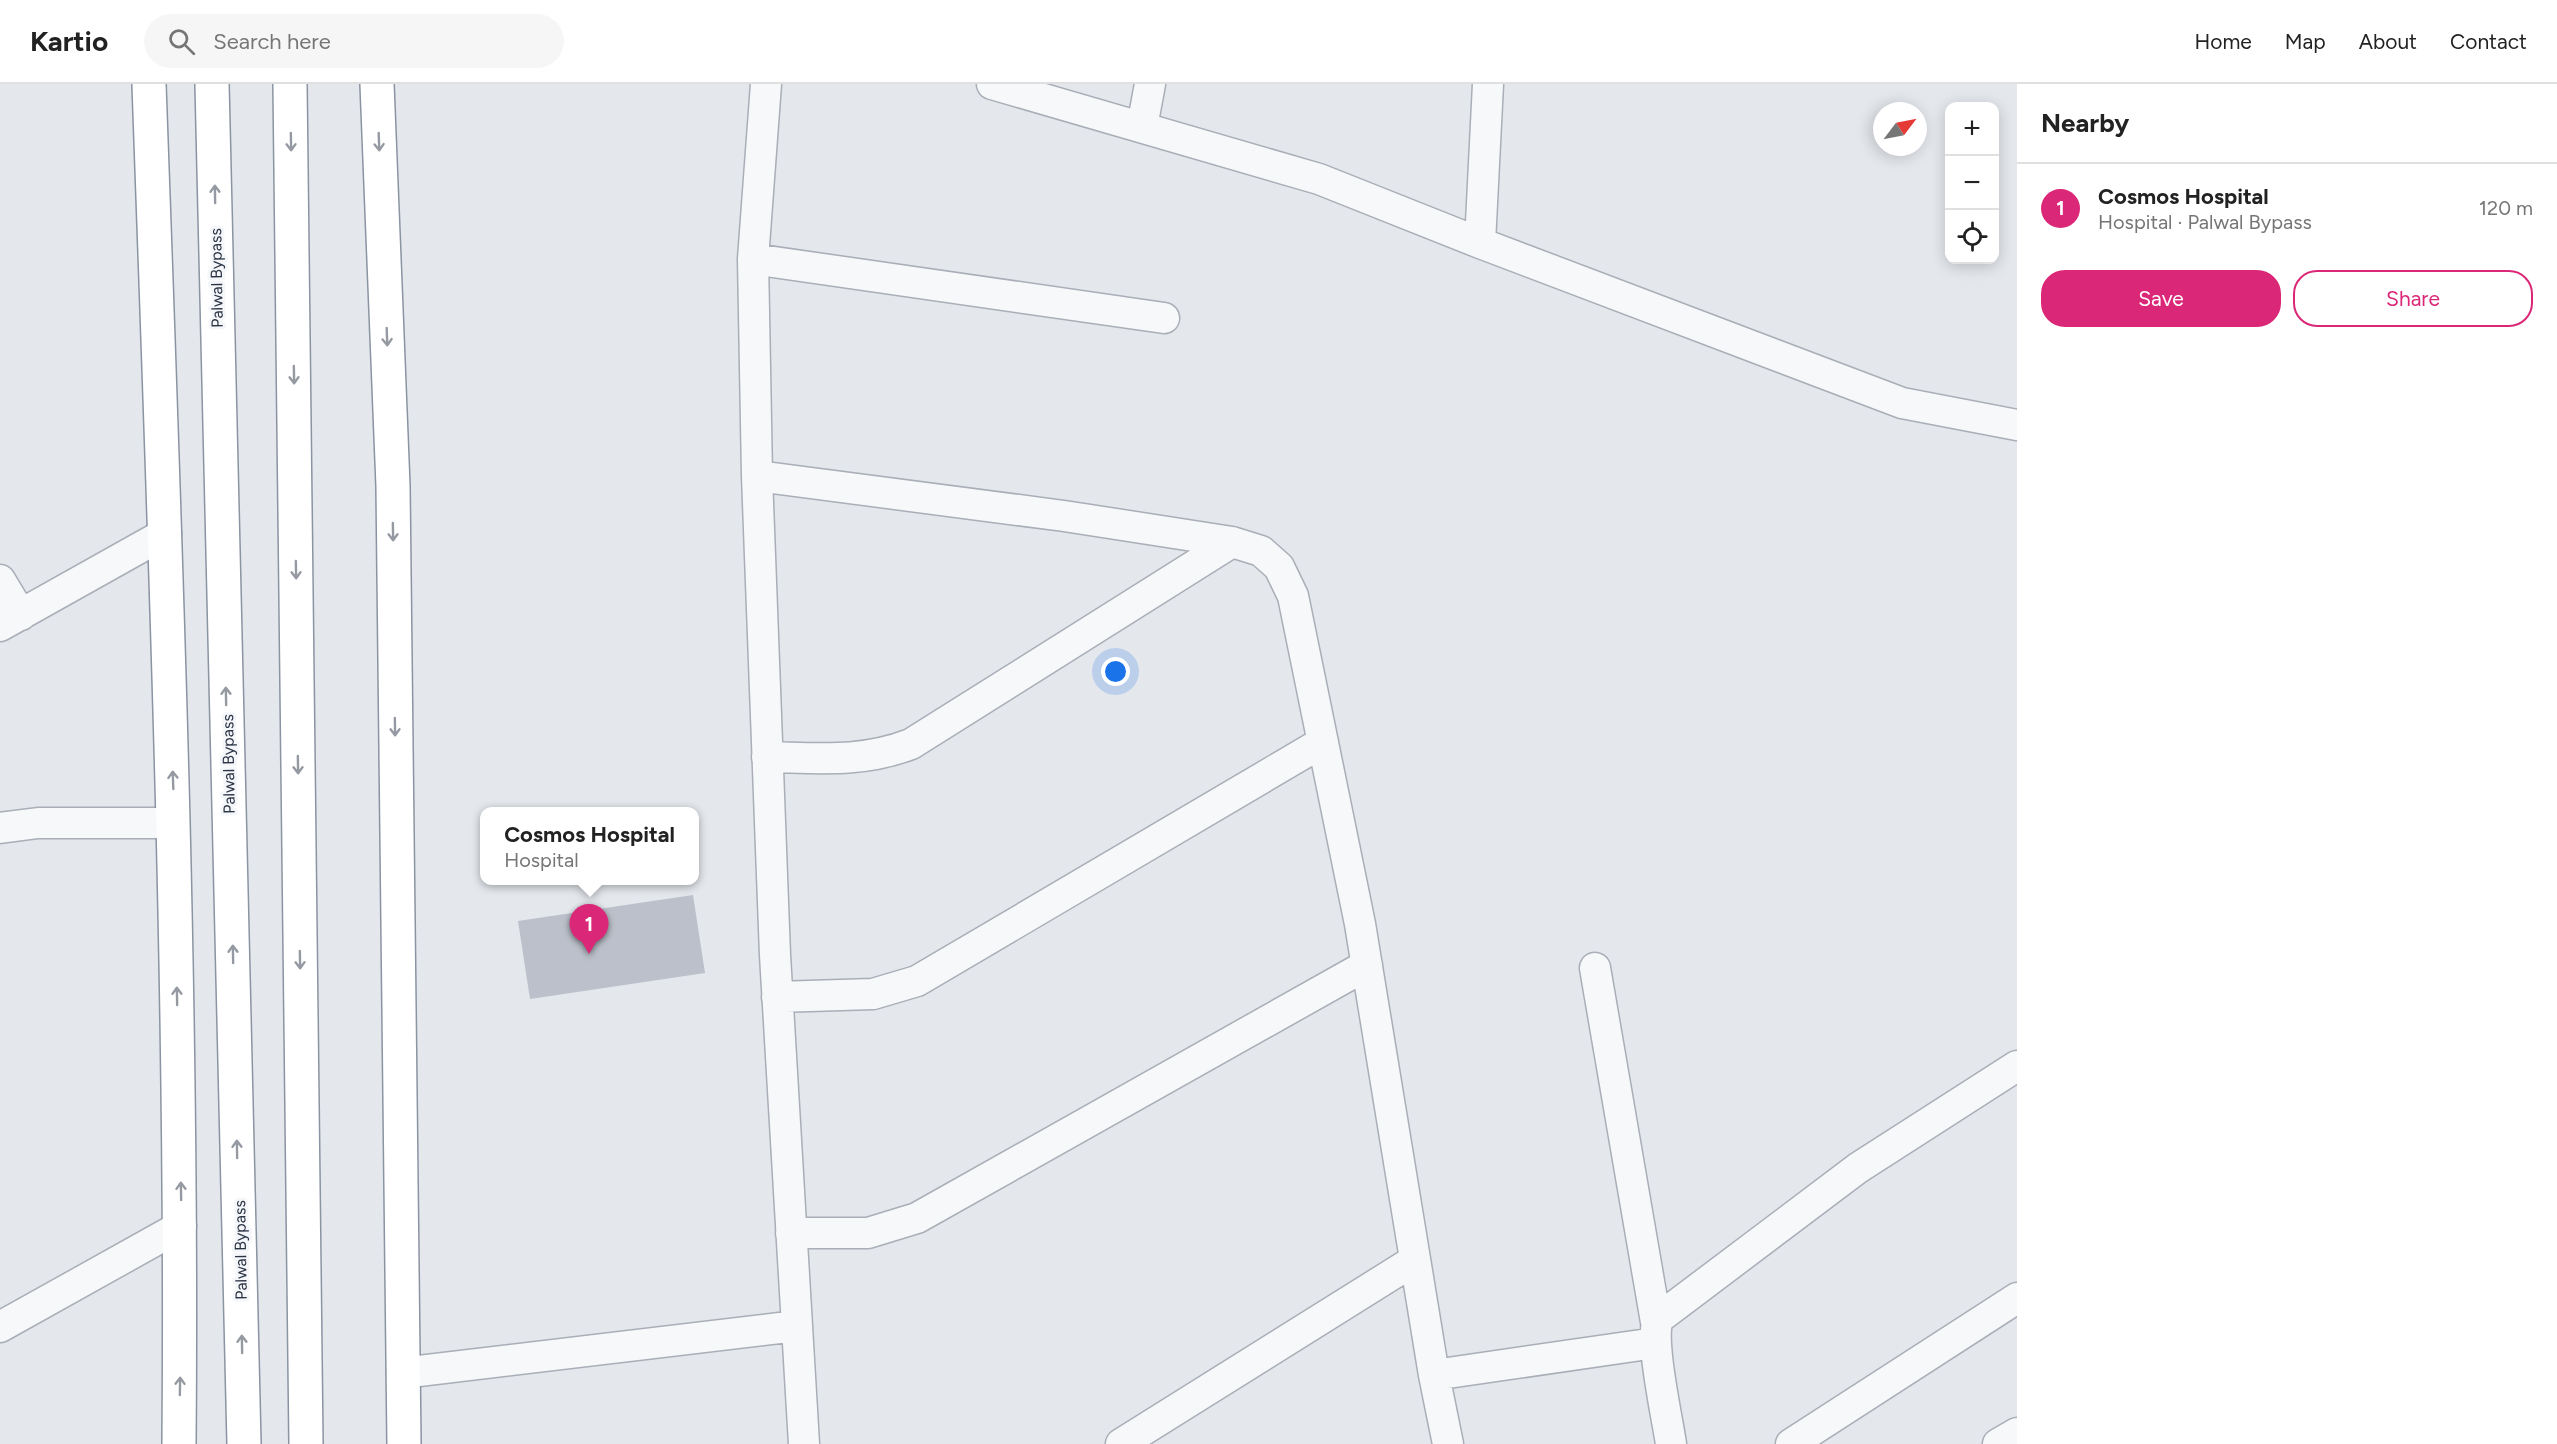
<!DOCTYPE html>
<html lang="en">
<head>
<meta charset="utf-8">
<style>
	:root { --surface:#fff; --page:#f6f6f6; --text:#222; --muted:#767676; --line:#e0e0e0; --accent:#db2777 }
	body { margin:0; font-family:Figtree,sans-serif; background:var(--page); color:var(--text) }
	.controls { position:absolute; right:18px; top:18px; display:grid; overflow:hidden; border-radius:12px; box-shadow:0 3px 15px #0003 }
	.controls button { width:54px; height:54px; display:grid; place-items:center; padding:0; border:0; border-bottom:2px solid var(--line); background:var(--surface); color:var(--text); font:30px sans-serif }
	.compass { position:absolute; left:1873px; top:18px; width:54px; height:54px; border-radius:50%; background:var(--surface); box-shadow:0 3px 15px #0003; rotate:58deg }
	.you { position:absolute; left:1116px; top:588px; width:21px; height:21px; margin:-15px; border:4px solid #fff; border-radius:50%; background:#1a73e8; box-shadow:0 0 0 9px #1a73e833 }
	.badge { display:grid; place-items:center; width:39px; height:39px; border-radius:50%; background:var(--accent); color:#fff; font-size:20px; font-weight:700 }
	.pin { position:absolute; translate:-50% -50px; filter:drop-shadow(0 2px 3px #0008) }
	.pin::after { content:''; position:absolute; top:32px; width:21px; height:18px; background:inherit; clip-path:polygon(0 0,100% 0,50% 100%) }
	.popup { position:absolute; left:480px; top:723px; width:219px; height:78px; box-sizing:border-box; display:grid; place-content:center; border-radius:12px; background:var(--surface); filter:drop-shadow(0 2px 4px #0005); font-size:20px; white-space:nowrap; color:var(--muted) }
	.popup b { font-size:22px; color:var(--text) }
	.popup::after { content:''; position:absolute; left:50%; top:100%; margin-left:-12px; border:12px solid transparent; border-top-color:var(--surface) }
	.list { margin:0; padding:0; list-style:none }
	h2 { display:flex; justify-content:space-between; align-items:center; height:78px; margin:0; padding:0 24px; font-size:26px }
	h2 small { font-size:20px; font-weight:400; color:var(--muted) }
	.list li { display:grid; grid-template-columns:39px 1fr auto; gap:18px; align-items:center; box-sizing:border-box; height:90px; padding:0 24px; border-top:2px solid var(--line) }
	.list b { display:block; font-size:22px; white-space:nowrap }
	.list p { margin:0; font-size:20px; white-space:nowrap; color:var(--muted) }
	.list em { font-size:20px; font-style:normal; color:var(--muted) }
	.actions { display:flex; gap:12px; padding:18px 24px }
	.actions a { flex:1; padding:14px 0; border:2px solid var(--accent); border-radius:24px; text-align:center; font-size:21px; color:var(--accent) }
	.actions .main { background:var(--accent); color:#fff }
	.icon { flex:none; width:33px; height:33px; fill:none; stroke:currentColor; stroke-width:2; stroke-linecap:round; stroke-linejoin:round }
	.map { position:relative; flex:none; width:2017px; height:1360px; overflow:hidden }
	header { display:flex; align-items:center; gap:36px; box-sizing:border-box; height:84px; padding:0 30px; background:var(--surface); border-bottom:2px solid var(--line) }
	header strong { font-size:28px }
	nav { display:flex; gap:33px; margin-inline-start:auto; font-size:21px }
	.search { width:420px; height:54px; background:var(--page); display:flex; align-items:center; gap:15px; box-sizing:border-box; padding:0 21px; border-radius:33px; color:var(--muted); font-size:22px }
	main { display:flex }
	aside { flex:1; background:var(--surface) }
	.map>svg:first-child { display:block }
	.building { fill:#bbc0ca }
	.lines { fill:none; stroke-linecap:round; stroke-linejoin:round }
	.minor-casing { stroke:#a9aeb7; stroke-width:33 }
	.trunk-casing { stroke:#8b94a3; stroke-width:36 }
	.minor { stroke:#f7f8fa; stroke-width:30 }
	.trunk { stroke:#fff; stroke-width:33 }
	.oneway { stroke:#959aa2 }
	.labels { text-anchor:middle; stroke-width:6; stroke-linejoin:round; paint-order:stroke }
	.street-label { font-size:16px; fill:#2b3445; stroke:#f4f6f9 }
</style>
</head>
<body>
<header>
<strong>Kartio</strong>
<div class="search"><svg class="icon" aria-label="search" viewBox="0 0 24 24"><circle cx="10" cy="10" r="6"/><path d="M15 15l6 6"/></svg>Search here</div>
<nav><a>Home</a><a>Map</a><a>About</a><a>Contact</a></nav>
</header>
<main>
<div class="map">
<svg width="2017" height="1360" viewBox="0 0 2017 1360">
	<rect width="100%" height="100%" fill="#e4e7ec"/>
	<path class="building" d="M693 811 705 889 530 915 518 837Z"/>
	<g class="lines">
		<defs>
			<path id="minor" d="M766 0 753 175 757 392 775 871 804 1360
				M992 0 1319 95 1480 159 1902 319 2017 341
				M1142 43 1150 0
				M1480 159 1488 0
				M753 175 1164 234
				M757 392 1064 432 1232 458 1261 467 1279 483 1293 512 1360 840 1434 1291 1448 1360
				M0 496 21 531
				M0 542 166 449
				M767 673C819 674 862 679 911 660L1232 458
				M0 744 38 739H174
				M1595 884 1656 1238
				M777 913 873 910 917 897 1323 658
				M791 1149H868L917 1134 1367 881
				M0 1243 181 1142
				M402 1289 796 1242
				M1434 1291 1655 1259
				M1121 1360 1415 1176
				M1671 1360C1668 1338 1648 1248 1659 1234L1858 1084 2017 982
				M1791 1360 2017 1214
				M1998 1360 2017 1349"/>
			<path id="trunk" d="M149 0C165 453 183 906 179 1360
				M212 0 244 1360
				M290 0 306 1360
				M377 0 393 402 404 1360"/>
		</defs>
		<use href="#minor" class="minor-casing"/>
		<use href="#trunk" class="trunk-casing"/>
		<use href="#minor" class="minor"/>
		<use href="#trunk" class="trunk"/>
	</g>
	<defs><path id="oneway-shaft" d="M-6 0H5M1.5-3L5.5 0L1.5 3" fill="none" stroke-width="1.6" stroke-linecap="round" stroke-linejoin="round" transform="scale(1.5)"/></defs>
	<g class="oneway">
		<use href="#oneway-shaft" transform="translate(291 58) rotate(89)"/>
		<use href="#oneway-shaft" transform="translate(379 58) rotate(88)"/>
		<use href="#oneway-shaft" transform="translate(215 110) rotate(-91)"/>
		<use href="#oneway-shaft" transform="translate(387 253) rotate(88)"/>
		<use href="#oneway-shaft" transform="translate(294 291) rotate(89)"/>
		<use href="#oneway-shaft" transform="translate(393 448) rotate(89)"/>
		<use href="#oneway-shaft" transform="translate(296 486) rotate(89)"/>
		<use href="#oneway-shaft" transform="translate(226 612) rotate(-91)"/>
		<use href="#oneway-shaft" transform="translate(395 643) rotate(89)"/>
		<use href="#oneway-shaft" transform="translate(298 681) rotate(89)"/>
		<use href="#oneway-shaft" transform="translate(173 696) rotate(-92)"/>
		<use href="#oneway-shaft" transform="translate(233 870) rotate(-91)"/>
		<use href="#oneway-shaft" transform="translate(300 876) rotate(89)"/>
		<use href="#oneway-shaft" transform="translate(177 912) rotate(-91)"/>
		<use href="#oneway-shaft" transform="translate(237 1065) rotate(-91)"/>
		<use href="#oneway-shaft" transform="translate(181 1107) rotate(-91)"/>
		<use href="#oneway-shaft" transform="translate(242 1260) rotate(-91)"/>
		<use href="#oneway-shaft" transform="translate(180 1302) rotate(-89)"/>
	</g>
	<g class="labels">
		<g class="street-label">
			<text transform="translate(216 194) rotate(-91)" y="6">Palwal Bypass</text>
			<text transform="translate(228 680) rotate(-91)" y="6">Palwal Bypass</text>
			<text transform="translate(240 1166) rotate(-91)" y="6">Palwal Bypass</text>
		</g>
	</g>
</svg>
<div class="controls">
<button>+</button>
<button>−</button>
<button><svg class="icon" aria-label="locate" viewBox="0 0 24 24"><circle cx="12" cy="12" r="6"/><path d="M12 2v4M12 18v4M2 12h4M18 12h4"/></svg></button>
</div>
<svg class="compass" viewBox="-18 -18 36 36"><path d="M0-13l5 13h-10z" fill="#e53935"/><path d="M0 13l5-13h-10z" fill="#767676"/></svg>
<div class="you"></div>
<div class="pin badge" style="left:589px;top:870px">1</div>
<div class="popup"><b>Cosmos Hospital</b>Hospital</div>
</div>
<aside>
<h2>Nearby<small></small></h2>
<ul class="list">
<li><span class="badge">1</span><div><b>Cosmos Hospital</b><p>Hospital · Palwal Bypass</p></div><em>120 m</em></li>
</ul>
<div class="actions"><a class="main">Save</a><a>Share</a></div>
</aside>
</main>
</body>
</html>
